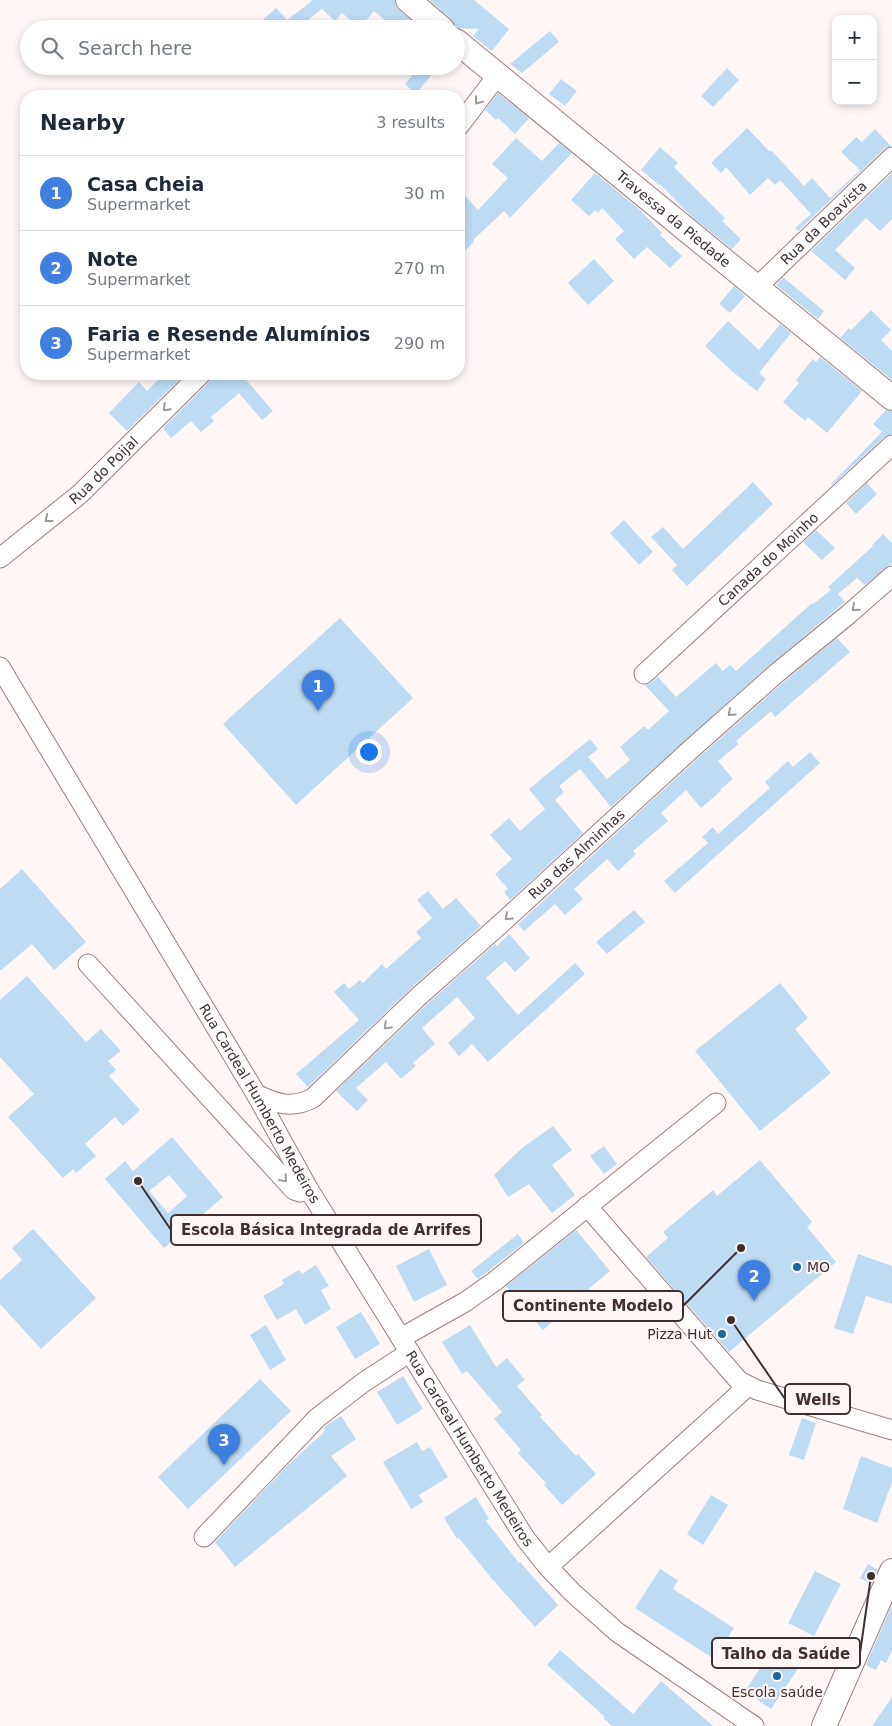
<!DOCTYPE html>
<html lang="en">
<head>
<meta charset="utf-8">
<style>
	:root { --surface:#fff; --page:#f2f2f3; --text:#1f2937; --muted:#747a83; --line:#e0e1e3; --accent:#b45309 }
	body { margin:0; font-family:"DejaVu Sans",sans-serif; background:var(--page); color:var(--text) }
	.controls { position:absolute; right:15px; top:15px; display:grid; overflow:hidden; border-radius:10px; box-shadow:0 2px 8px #0003 }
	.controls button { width:45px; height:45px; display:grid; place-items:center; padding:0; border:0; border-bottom:1px solid var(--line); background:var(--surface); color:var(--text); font:25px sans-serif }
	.you { position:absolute; left:368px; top:751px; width:18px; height:18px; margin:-12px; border:4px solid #fff; border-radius:50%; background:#1a73e8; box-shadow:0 0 0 8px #1a73e833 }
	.badge { display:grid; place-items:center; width:32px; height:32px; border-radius:50%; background:var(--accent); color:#fff; font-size:16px; font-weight:700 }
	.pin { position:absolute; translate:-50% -41px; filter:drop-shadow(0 1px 2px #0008) }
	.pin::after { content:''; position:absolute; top:26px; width:18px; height:15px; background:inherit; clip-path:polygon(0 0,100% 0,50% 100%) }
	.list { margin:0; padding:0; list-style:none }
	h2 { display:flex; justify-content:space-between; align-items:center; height:65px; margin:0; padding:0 20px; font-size:21px }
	h2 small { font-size:16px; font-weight:400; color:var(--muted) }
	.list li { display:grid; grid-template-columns:32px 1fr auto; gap:15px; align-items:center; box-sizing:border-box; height:75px; padding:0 20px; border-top:1px solid var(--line) }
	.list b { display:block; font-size:19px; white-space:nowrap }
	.list p { margin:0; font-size:16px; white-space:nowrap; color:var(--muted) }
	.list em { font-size:16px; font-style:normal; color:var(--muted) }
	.icon { flex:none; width:28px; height:28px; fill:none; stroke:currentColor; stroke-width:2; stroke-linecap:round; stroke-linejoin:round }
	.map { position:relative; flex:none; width:892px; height:1726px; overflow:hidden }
	.search { position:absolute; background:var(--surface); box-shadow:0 2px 8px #0003; left:20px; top:20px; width:445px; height:55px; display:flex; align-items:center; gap:12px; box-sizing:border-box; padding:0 18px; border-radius:28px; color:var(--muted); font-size:19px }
	.panel { position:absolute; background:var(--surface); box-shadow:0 2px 8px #0003; left:20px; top:90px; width:445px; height:290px; border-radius:20px }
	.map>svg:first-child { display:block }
	.building { fill:#bddbf3; fill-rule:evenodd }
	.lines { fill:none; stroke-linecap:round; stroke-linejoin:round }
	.minor-casing { stroke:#a07b7c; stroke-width:21 }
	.tertiary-casing { stroke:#a07b7c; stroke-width:26 }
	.minor { stroke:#fff; stroke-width:19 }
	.tertiary { stroke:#fff; stroke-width:24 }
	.oneway { stroke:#9f9798 }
	.poi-dot { fill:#1b699c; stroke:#fff6f6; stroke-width:2 }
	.labels { text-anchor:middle; stroke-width:4; stroke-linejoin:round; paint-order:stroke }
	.street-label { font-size:14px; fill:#3f2f30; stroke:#fff6f6 }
	.poi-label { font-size:14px; fill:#3f2f30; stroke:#fff6f6; text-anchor:start }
	.leader { fill:none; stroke:#3f2f30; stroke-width:2 }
	.callout-dot { fill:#3f2f30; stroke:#fff6f6; stroke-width:2 }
	.callout { fill:#fff6f6; stroke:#3f2f30; stroke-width:2 }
	.callout-label { font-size:15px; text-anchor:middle; font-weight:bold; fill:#3f2f30 }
</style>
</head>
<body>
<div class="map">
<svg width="892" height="1726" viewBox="0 0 892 1726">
	<rect width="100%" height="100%" fill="#fff6f6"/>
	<path class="building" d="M311 0H395V5L399 10 421 29H395L374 11 360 28 342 13 335 21 322 9 296 29H253L276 8 287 20 312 1Z
		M429 0H474L509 29 492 51 473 36 479 29 455 28 451 19Z
		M550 31 559 42 522 73 510 64Z
		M420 66H439L416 94 405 84Z
		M727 68 739 80 713 107 701 96Z
		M561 79 577 91 565 106 549 94Z
		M498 93 529 118 515 134 498 118 496 120 485 110Z
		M747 128 770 152 771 150 804 186 812 178 830 198 860 170 841 152 856 137 862 142 875 129 891 146 884 149 798 231 795 228 811 214 780 180 775 185 768 178 750 195 726 167 721 173 711 163Z
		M516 138 542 161 559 143 572 153 510 218 504 211 473 240 474 242 459 256V189L478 210 508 178 492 164Z
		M660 147 678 163 674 167 725 218 722 221 741 239 732 249 691 216 660 184 659 185 641 170Z
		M595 173 640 210 662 233 660 235 682 256 670 268 647 247 634 259 615 239 624 231 602 208 598 213 595 210 589 216 571 200Z
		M892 173V219L880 231 866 218 835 250 855 268 845 280 811 251Z
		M594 259 614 281 588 305 568 283Z
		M783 277 824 311 818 319 776 285Z
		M734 286 745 296 730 313 719 304Z
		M871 310 891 330 881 340 892 351V380L840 338 849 328 851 330Z
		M728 321 759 350 780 324 791 333 759 373 766 379 757 391 734 373 705 346Z
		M820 357 862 391 827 433 808 417 805 421 783 402 799 383 796 380 813 359 816 362Z
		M164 374H185L127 431 109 413 139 382 147 391Z
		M212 374H241L273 411 262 420 239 393 211 417 214 421 201 432 191 421 171 438 163 428 209 382Z
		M886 410 892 411V434L884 437 832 485 831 484 882 432 873 424Z
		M753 482 773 504 687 586 672 570 677 565 651 537 663 527 683 549Z
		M867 483 877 494 856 514 846 503Z
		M624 520 653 552 639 565 610 533Z
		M816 530 835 548 822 560 803 542Z
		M883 534 892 543V563L865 585 857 578 838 594 845 602 771 664 611 807 580 769 559 786 564 792 555 800 583 833 510 900 504 892 508 889 495 874 512 859 490 835 509 818 520 831 545 809 529 789 590 739 598 749 588 757 607 779 630 760 620 747 644 726 648 730 669 711 645 685 651 683 658 677 676 697 716 663 723 671 730 665 736 671 812 603 813 604 831 590 828 587 873 546 872 545Z
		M340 618 413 698 296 805 223 724Z
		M837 638 850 652 775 717 771 711 736 741 739 744 718 761 733 779 720 790 721 791 701 808 686 790 661 813 668 821 633 851 636 854 618 871 607 859 574 889 583 899 565 915 555 904 524 931 518 924 698 758 785 681Z
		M810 752 820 763 675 893 664 881 708 843 702 837 713 827 718 834 770 788 765 782 788 761 793 767Z
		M22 869 86 942 54 970 32 944 0 971V889Z
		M428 891 443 909 456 898 481 926 410 989 308 1087 296 1074 359 1020 334 992 344 983 349 989 360 980 363 983 382 964 386 969 421 938 416 932 432 918 417 900Z
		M634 910 645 922 607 954 596 942Z
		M509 934 530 958 515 972 505 961 486 978 518 1015 575 963 585 974 488 1062 472 1044 459 1056 448 1043 475 1018 457 997 422 1028 435 1044 413 1063 416 1066 401 1079 386 1062 356 1088 368 1100 357 1111 336 1091 426 1005 495 944 497 946Z
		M27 976 86 1042 101 1029 121 1051 108 1061 116 1070 109 1076 140 1110 123 1126 115 1117 85 1144 96 1156 76 1173 73 1169 63 1178 8 1117 34 1094 0 1057V1000Z
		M780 983 808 1018 795 1029 831 1073 760 1131 695 1051Z
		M553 1126 572 1150 552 1165 575 1195 552 1213 529 1184 508 1197 494 1175 522 1148Z
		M172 1137 223 1197 164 1248 105 1179 125 1161 133 1171ZM169 1175 187 1196 168 1213 149 1191Z
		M604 1146 617 1164 604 1174 590 1156Z
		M760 1160 812 1222 807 1227 836 1262 729 1352 646 1257 668 1238 663 1232 713 1190 717 1196Z
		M33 1229 96 1298 41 1349 0 1304V1280L22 1260 12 1248Z
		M576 1230 610 1271 558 1315 559 1316 543 1330 506 1286Z
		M518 1234 524 1243 478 1279 471 1271Z
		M429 1249 447 1285 414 1302 396 1266Z
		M858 1254 892 1266V1304L866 1296 853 1334 834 1328Z
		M316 1265 329 1286 321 1290 331 1309 305 1325 296 1309 277 1320 263 1296 284 1284 282 1280 299 1270 302 1274Z
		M361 1312 380 1344 355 1359 336 1327Z
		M266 1325 286 1360 270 1370 250 1335Z
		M470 1325 496 1367 507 1358 525 1380 517 1386 542 1415 540 1417 576 1456 578 1454 596 1474 562 1505 544 1485 546 1483 518 1453 521 1450 494 1419 502 1412 467 1371 462 1374 442 1342Z
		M403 1376 423 1409 397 1425 377 1392Z
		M260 1379 291 1411 188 1509 158 1477Z
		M341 1416 356 1439 331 1456 347 1476 235 1567 215 1542 287 1466 325 1431 323 1428Z
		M802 1418 816 1423 804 1460 789 1455Z
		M417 1442 422 1451 430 1447 448 1477 419 1495 423 1502 411 1509 383 1462Z
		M861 1456 892 1468V1482L877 1523 843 1509Z
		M711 1495 728 1505 703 1545 687 1534Z
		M476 1497 489 1519 486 1521 519 1563 520 1562 558 1605 535 1627 492 1579 459 1538 457 1539 444 1518Z
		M868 1564 878 1570 871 1584 860 1578Z
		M660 1569 678 1580 673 1589 734 1628 714 1659 635 1608Z
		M815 1571 841 1584 814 1636 788 1623Z
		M892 1605V1650L886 1663 881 1660 876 1670 866 1665Z
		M777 1643 803 1661 771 1709 745 1691Z
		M560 1650 633 1714 661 1681 713 1726H612L603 1718 605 1717 547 1665Z
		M892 1697V1726H872Z"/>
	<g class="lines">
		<defs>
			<g id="minor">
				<path d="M459 126 497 76"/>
				<path id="s1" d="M756 288 892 157"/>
				<path id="s2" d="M0 558 80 494 201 374"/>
				<path id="s3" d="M0 667 256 1094 309 1190 525 1538 548 1567 573 1593 617 1632 754 1726"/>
				<path id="s4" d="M644 674 892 445"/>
				<path d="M88 964 294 1190 300 1192 309 1190"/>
				<path id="s5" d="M256 1094C276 1104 292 1109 313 1098L418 997 506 919 690 750 778 672 849 614 892 576"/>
				<path d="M587 1206 739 1381 757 1390 892 1430"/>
				<path d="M401 1338 465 1302 495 1281 716 1103"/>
				<path d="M204 1537 317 1418 364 1382 410 1352"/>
				<path d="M548 1567 748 1386"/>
			</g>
			<g id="tertiary">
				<path d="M408 0 442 29"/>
				<path id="s6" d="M456 41 892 398"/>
				<path d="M824 1726 892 1571"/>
			</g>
		</defs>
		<use href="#minor" class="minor-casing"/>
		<use href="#tertiary" class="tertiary-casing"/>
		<use href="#minor" class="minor"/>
		<use href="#tertiary" class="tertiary"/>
	</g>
	<defs><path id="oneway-chevron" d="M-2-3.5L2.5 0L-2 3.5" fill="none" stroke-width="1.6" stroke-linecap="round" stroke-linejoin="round" transform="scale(1.25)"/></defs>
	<g class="oneway">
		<use href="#oneway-chevron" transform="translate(478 101) rotate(127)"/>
		<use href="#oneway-chevron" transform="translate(166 408) rotate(135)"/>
		<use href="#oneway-chevron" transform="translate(48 519) rotate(142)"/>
		<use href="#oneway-chevron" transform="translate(855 608) rotate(139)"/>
		<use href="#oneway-chevron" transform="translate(731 713) rotate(138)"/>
		<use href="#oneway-chevron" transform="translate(508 917) rotate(138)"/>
		<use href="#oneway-chevron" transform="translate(387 1026) rotate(136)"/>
		<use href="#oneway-chevron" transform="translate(284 1179) rotate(49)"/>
	</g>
	<g class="poi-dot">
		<circle cx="797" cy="1267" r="5"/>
		<circle cx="722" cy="1334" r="5"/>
		<circle cx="777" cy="1676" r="5"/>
	</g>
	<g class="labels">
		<g class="street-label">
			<text dy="5" stroke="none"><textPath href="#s6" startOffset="281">Travessa da Piedade</textPath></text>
			<text dy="5" stroke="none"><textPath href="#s1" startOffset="94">Rua da Boavista</textPath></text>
			<text dy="5" stroke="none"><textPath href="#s2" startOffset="136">Rua do Poijal</textPath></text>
			<text dy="5" stroke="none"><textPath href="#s4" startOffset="169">Canada do Moinho</textPath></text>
			<text dy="5" stroke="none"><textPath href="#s5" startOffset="419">Rua das Alminhas</textPath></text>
			<text dy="5" stroke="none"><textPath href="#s3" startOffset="508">Rua Cardeal Humberto Medeiros</textPath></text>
			<text dy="5" stroke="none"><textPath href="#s3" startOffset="912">Rua Cardeal Humberto Medeiros</textPath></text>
		</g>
		<g class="poi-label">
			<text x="807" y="1272">MO</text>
			<text x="712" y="1339" text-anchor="end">Pizza Hut</text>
			<text x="777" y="1697" text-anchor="middle">Escola saúde</text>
		</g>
	</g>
	<path class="leader" d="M138 1181L171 1230M741 1248L683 1306M731 1320L785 1399M871 1576L860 1653"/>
	<g class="callout-dot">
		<circle cx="138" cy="1181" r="5"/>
		<circle cx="741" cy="1248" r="5"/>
		<circle cx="731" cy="1320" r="5"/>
		<circle cx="871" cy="1576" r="5"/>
	</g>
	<g class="callout">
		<rect x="171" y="1215" width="310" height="30" rx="5"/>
		<rect x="503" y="1291" width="180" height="30" rx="5"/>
		<rect x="785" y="1384" width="65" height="30" rx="5"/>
		<rect x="712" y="1638" width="148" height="30" rx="5"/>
	</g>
	<g class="callout-label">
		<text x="326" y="1235">Escola Básica Integrada de Arrifes</text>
		<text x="593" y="1311">Continente Modelo</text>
		<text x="818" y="1405">Wells</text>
		<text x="786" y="1659">Talho da Saúde</text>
	</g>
</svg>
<div class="controls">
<button>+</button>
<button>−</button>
</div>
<div class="you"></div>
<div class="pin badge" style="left:318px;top:711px;background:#3f7fe0">1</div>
<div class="pin badge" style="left:754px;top:1301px;background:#3f7fe0">2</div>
<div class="pin badge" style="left:224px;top:1465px;background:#3f7fe0">3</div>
<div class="search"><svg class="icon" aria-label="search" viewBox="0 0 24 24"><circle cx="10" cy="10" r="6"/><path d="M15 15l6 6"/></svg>Search here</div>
<section class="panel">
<h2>Nearby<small>3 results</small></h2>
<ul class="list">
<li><span class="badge" style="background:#3f7fe0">1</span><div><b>Casa Cheia</b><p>Supermarket</p></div><em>30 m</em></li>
<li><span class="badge" style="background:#3f7fe0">2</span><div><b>Note</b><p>Supermarket</p></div><em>270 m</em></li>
<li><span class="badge" style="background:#3f7fe0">3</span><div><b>Faria e Resende Alumínios</b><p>Supermarket</p></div><em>290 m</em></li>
</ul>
</section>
</div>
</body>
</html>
